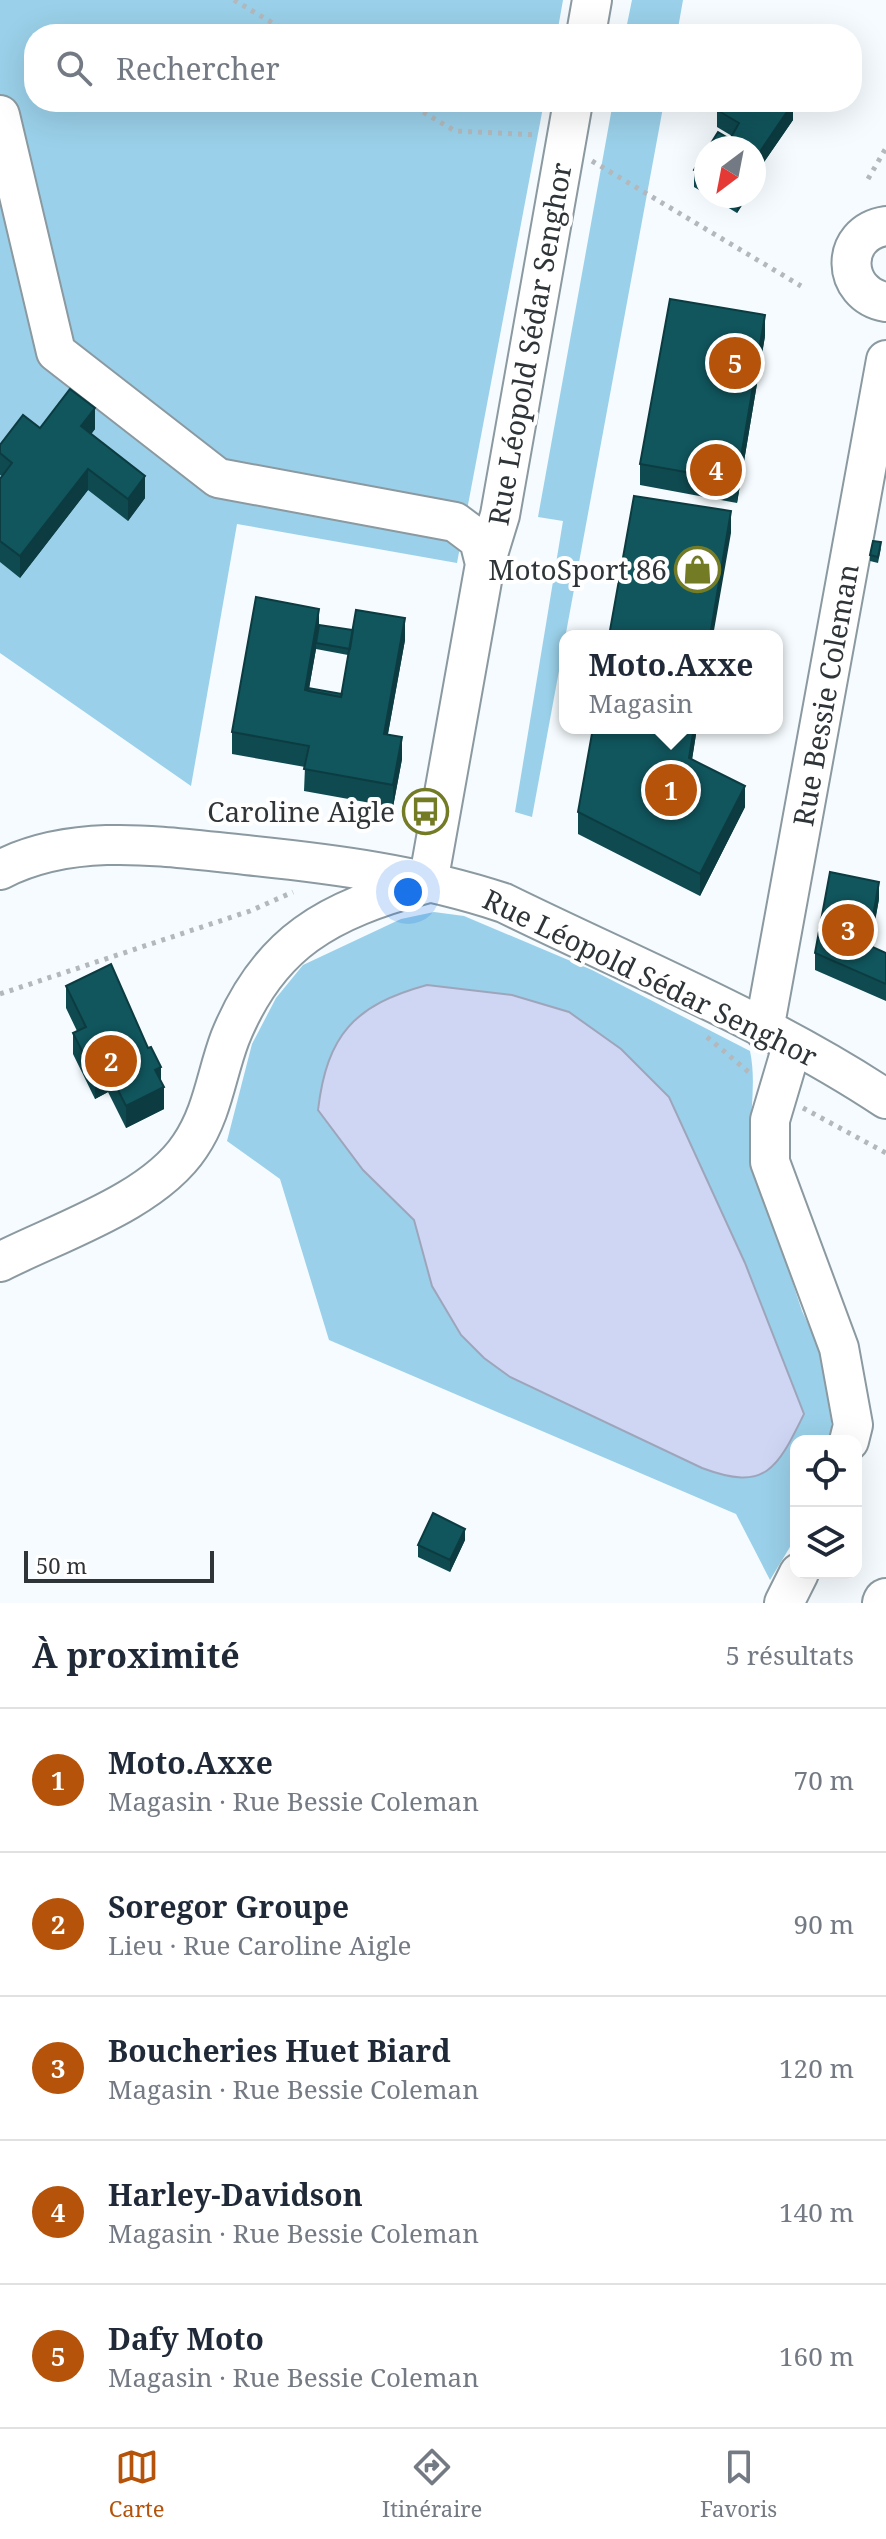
<!DOCTYPE html>
<html lang="fr">
<head>
<meta charset="utf-8">
<style>
	:root { --surface:#fff; --page:#f2f2f3; --text:#1f2937; --muted:#747a83; --line:#e0e1e3; --accent:#b45309 }
	body { margin:0; font-family:"Noto Serif",serif; background:var(--page); color:var(--text) }
	.controls { position:absolute; right:24px; bottom:24px; display:grid; overflow:hidden; border-radius:16px; box-shadow:0 8px 32px #0002 }
	.controls button { width:72px; height:72px; display:grid; place-items:center; padding:0; border:0; border-bottom:2px solid var(--line); background:var(--surface); color:var(--text); font:40px sans-serif }
	.compass { position:absolute; left:694px; top:136px; width:72px; height:72px; border-radius:50%; background:var(--surface); box-shadow:0 8px 32px #0002; rotate:212deg }
	.scale { position:absolute; left:24px; bottom:20px; width:190px; box-sizing:border-box; padding-left:8px; border:4px solid #2e3437; border-top:0; font-size:22px; line-height:28px; white-space:nowrap; color:#2e3437; -webkit-text-stroke:6px #fff; paint-order:stroke }
	.you { position:absolute; left:408px; top:892px; width:28px; height:28px; margin:-20px; border:6px solid #fff; border-radius:50%; background:#1a73e8; box-shadow:0 0 0 12px #1a73e833 }
	.badge { display:grid; place-items:center; width:52px; height:52px; border-radius:50%; background:var(--accent); color:#fff; font-size:26px; font-weight:700 }
	.pin { position:absolute; translate:-50% -50%; border:4px solid #fff; box-shadow:0 2px 8px #0006 }
	.popup { position:absolute; left:559px; top:630px; width:224px; height:104px; box-sizing:border-box; display:grid; place-content:center; border-radius:16px; background:var(--surface); filter:drop-shadow(0 2px 6px #0005); font-size:26px; white-space:nowrap; color:var(--muted) }
	.popup b { font-size:30px; color:var(--text) }
	.popup::after { content:''; position:absolute; left:50%; top:100%; margin-left:-16px; border:16px solid transparent; border-top-color:var(--surface) }
	.list { margin:0; padding:0; list-style:none }
	h2 { display:flex; justify-content:space-between; align-items:center; height:104px; margin:0; padding:0 32px; font-size:34px }
	h2 small { font-size:26px; font-weight:400; color:var(--muted) }
	.list li { display:grid; grid-template-columns:52px 1fr auto; gap:24px; align-items:center; box-sizing:border-box; height:144px; padding:0 32px; border-top:2px solid var(--line) }
	.list b { display:block; font-size:30px; white-space:nowrap }
	.list p { margin:0; font-size:26px; white-space:nowrap; color:var(--muted) }
	.list em { font-size:26px; font-style:normal; color:var(--muted) }
	.icon { flex:none; width:44px; height:44px; fill:none; stroke:currentColor; stroke-width:2; stroke-linecap:round; stroke-linejoin:round }
	.map { position:relative; flex:none; width:886px; height:1603px; overflow:hidden }
	.search { position:absolute; background:var(--surface); box-shadow:0 8px 32px #0002; left:24px; right:24px; top:24px; height:88px; display:flex; align-items:center; gap:20px; box-sizing:border-box; padding:0 28px; border-radius:32px; color:var(--muted); font-size:30px }
	.sheet { height:824px; background:var(--surface) }
	nav { display:flex; justify-content:space-around; align-items:center; box-sizing:border-box; height:112px; border-top:2px solid var(--line); background:var(--surface); font-size:22px; color:var(--muted) }
	nav a { display:grid; justify-items:center; gap:4px }
	nav .on { color:var(--accent) }
	.map>svg:first-child { display:block }
	.green { fill:#9ad0e9 }
	.water { fill:#ced6f4; stroke:#9ea5bb; stroke-width:2 }
	.lines { fill:none; stroke-linecap:round; stroke-linejoin:round }
	.minor-casing { stroke:#8b99a0; stroke-width:42 }
	.major-casing { stroke:#8b99a0; stroke-width:48 }
	.path { stroke:#b2b8bb; stroke-width:5; stroke-dasharray:4 6; stroke-linecap:butt }
	.minor { stroke:#fff; stroke-width:38 }
	.major { stroke:#fff; stroke-width:44 }
	.wall { fill:#0f4a50; fill-rule:evenodd }
	.shaded-wall { fill:#0c3c41 }
	.building { fill:#11565d; stroke:#0c3c41; stroke-width:2 }
	.labels { text-anchor:middle; stroke-width:8; stroke-linejoin:round; paint-order:stroke }
	.street-label { font-size:28px; fill:#2e3437; stroke:#fff }
	.poi-label { font-size:28px; fill:#2e3437; stroke:#fff; text-anchor:end }
</style>
</head>
<body>
<div class="map">
<svg width="886" height="1603" viewBox="0 0 886 1603">
	<rect width="100%" height="100%" fill="#f5fbfe"/>
	<path class="green" d="M0 0H563L557 34H34V102H544L457 563 237 524 191 786 0 653Z
		M632 0H683L677 34H625Z
		M613 102H664L532 817 515 812 563 521 538 517Z
		M434 912 464 916 592 970 750 1051C758 1089 746 1125 753 1163L802 1311 826 1362 833 1441H796V1537L770 1580 736 1514 329 1340 280 1179 227 1141 252 1044 276 998 303 965 401 919Z"/>
	<path class="water" d="M427 985 512 995 569 1012 621 1049 669 1097 745 1263 804 1414C777 1469 766 1492 702 1468L510 1377 484 1358 461 1335 432 1286 414 1220 363 1170 318 1110C327 1035 354 1005 427 985Z"/>
	<g class="lines">
		<defs>
			<path id="minor" d="M586 34 592 0
				M0 115 56 352 218 478 455 522 479 540 485 564
				M886 226C839 233 841 294 886 302
				M0 870C76 831 165 847 246 855 334 864 420 875 504 903 628 964 772 1023 886 1099
				M428 883 485 564 500 515 573 102
				M764 1030 886 360
				M792 1046 770 1120V1162L839 1348 853 1425 849 1441
				M0 1262C59 1232 153 1202 190 1146 213 1112 216 1075 230 1038 269 941 329 910 425 884
				M784 1603 799 1573"/>
			<path id="major" d="M885 1603 886 1601"/>
		</defs>
		<use href="#minor" class="minor-casing"/>
		<use href="#major" class="major-casing"/>
		<path class="path" d="M234 0 291 34
			M406 102 455 131 537 135
			M592 161 801 286
			M868 179 886 148
			M0 994 250 911 293 892
			M707 1037 751 1074
			M803 1108 886 1153"/>
		<use href="#minor" class="minor"/>
		<use href="#major" class="major"/>
	</g>
	<path class="wall" d="M717 110 793 120 760 168V175L754 186V148L730 139 732 136 717 127Z
		M706 151V194L694 187V170Z
		M709 196H748L737 213Z
		M765 336 737 503 640 485V464Z
		M40 428 95 429 91 434 145 498 128 521 88 490 20 578 0 562V479L2 476 0 475V445Z
		M881 548 878 563 870 561V555Z
		M319 625 405 640 388 734 402 759 393 807 304 791 305 767 232 754V732ZM316 649 348 655 342 694 309 688Z
		M593 728H697L692 759 745 807 700 896 578 834V812Z
		M879 899 870 946 886 953V1001L815 970V953Z
		M66 986 161 1082 164 1109 126 1128 108 1092 95 1099 73 1054V1033L77 1031 66 1008Z
		M465 1540 450 1572 418 1557V1545Z"/>
	<path class="shaded-wall" d="M793 103V120L760 168V175L754 186V169L757 156Z
		M737 196H748L737 213Z
		M765 315V336L737 503V481Z
		M95 408V429L81 448V426Z
		M88 469V490L20 578V556Z
		M145 476V498L128 521V499Z
		M731 511V533L713 636H710Z
		M319 609V631L316 643V649L306 706 305 690Z
		M405 618V640L384 755V734Z
		M694 728H697L689 779V758Z
		M402 737V759L393 807V785Z
		M745 786V807L700 896V874Z
		M879 882V899L868 962V945Z
		M161 1067V1088L164 1087V1109L126 1128V1106L155 1070Z
		M108 1070V1092L95 1099V1077Z
		M465 1529V1540L450 1572V1560Z"/>
	<path class="building" d="M722 102H791L793 103 757 156 760 158 754 169V148H708L718 132 730 139 739 123 717 110Z
		M706 151V177L694 170Z
		M670 299 765 315 737 481 640 464Z
		M70 389 95 408 81 426 145 476 128 499 88 469 20 556 0 541V479L12 463 0 453V445L23 415 40 428Z
		M634 496 731 511 710 636H609Z
		M873 541 881 542 878 557 870 555Z
		M256 597 319 609 305 690 341 697 356 610 405 618 384 734 402 737 393 785 304 769 309 746 232 732Z
		M319 625 353 630 350 649 316 643Z
		M308 688 342 694 341 697 308 691Z
		M593 728H694L689 758 745 786 700 874 578 812Z
		M830 872 879 882 868 945 886 953V984L815 953Z
		M111 964 148 1048 151 1047 161 1067 155 1070 164 1087 126 1106 108 1070 95 1077 73 1033 86 1027 66 986Z
		M433 1513 465 1529 450 1560 418 1545Z"/>
	<defs>
		<symbol id="shop-ring" viewBox="-11 -11 22 22"><circle r="9.5" fill="#fff" stroke="#747b25" stroke-width="1.5"/><path d="M-5-2.5h2.3a2.7 3.5 0 0 1 5.4 0H5L5.5 6h-11ZM-1.5-2.5h3a1.5 2.3 0 0 0-3 0Z" fill="#747b25"/></symbol>
		<symbol id="bus-ring" viewBox="-11 -11 22 22"><circle r="9.5" fill="#fff" stroke="#747b25" stroke-width="1.5"/><path d="M-5-6H5V4H4V6H2V4H-2V6H-4V4H-5ZM-3.5-4V0h7V-4ZM-3.5 1.2v1.5H-2V1.2ZM2 1.2v1.5H3.5V1.2Z" fill="#747b25"/></symbol>
	</defs>
	<g fill-rule="evenodd">
		<use href="#shop-ring" x="672" y="544" width="51" height="51"/>
		<use href="#bus-ring" x="400" y="786" width="51" height="51"/>
	</g>
	<g class="labels">
		<g class="street-label">
			<text transform="translate(530 344) rotate(-80)" y="10">Rue Léopold Sédar Senghor</text>
			<text transform="translate(826 695) rotate(-80)" y="10">Rue Bessie Coleman</text>
			<text transform="translate(650 978) rotate(26)" y="10">Rue Léopold Sédar Senghor</text>
		</g>
		<g class="poi-label">
			<text x="667" y="580">MotoSport 86</text>
			<text x="395" y="822">Caroline Aigle</text>
		</g>
	</g>
</svg>
<div class="controls">
<button><svg class="icon" aria-label="locate" viewBox="0 0 24 24"><circle cx="12" cy="12" r="6"/><path d="M12 2v4M12 18v4M2 12h4M18 12h4"/></svg></button>
<button><svg class="icon" aria-label="layers" viewBox="0 0 24 24"><path d="M12 4l9 5-9 5-9-5zM3 14l9 5 9-5"/></svg></button>
</div>
<svg class="compass" viewBox="-18 -18 36 36"><path d="M0-13l5 13h-10z" fill="#e53935"/><path d="M0 13l5-13h-10z" fill="#747a83"/></svg>
<div class="scale">50 m</div>
<div class="you"></div>
<div class="pin badge" style="left:671px;top:790px">1</div>
<div class="popup"><b>Moto.Axxe</b>Magasin</div>
<div class="pin badge" style="left:111px;top:1061px">2</div>
<div class="pin badge" style="left:848px;top:930px">3</div>
<div class="pin badge" style="left:716px;top:470px">4</div>
<div class="pin badge" style="left:735px;top:363px">5</div>
<div class="search"><svg class="icon" aria-label="search" viewBox="0 0 24 24"><circle cx="10" cy="10" r="6"/><path d="M15 15l6 6"/></svg>Rechercher</div>
</div>
<section class="sheet">
<h2>À proximité<small>5 résultats</small></h2>
<ul class="list">
<li><span class="badge">1</span><div><b>Moto.Axxe</b><p>Magasin · Rue Bessie Coleman</p></div><em>70 m</em></li>
<li><span class="badge">2</span><div><b>Soregor Groupe</b><p>Lieu · Rue Caroline Aigle</p></div><em>90 m</em></li>
<li><span class="badge">3</span><div><b>Boucheries Huet Biard</b><p>Magasin · Rue Bessie Coleman</p></div><em>120 m</em></li>
<li><span class="badge">4</span><div><b>Harley-Davidson</b><p>Magasin · Rue Bessie Coleman</p></div><em>140 m</em></li>
<li><span class="badge">5</span><div><b>Dafy Moto</b><p>Magasin · Rue Bessie Coleman</p></div><em>160 m</em></li>
</ul>
</section>
<nav>
<a class="on"><svg class="icon" aria-label="map" viewBox="0 0 24 24"><path d="M3 6l6-2 6 2 6-2v14l-6 2-6-2-6 2zM9 4v14M15 6v14"/></svg>Carte</a>
<a><svg class="icon" aria-label="directions" viewBox="0 0 24 24"><path d="M12 3l9 9-9 9-9-9zM9 14v-3h6M13 9l2 2-2 2"/></svg>Itinéraire</a>
<a><svg class="icon" aria-label="saved" viewBox="0 0 24 24"><path d="M7 4h10v16l-5-4-5 4z"/></svg>Favoris</a>
</nav>
</body>
</html>
